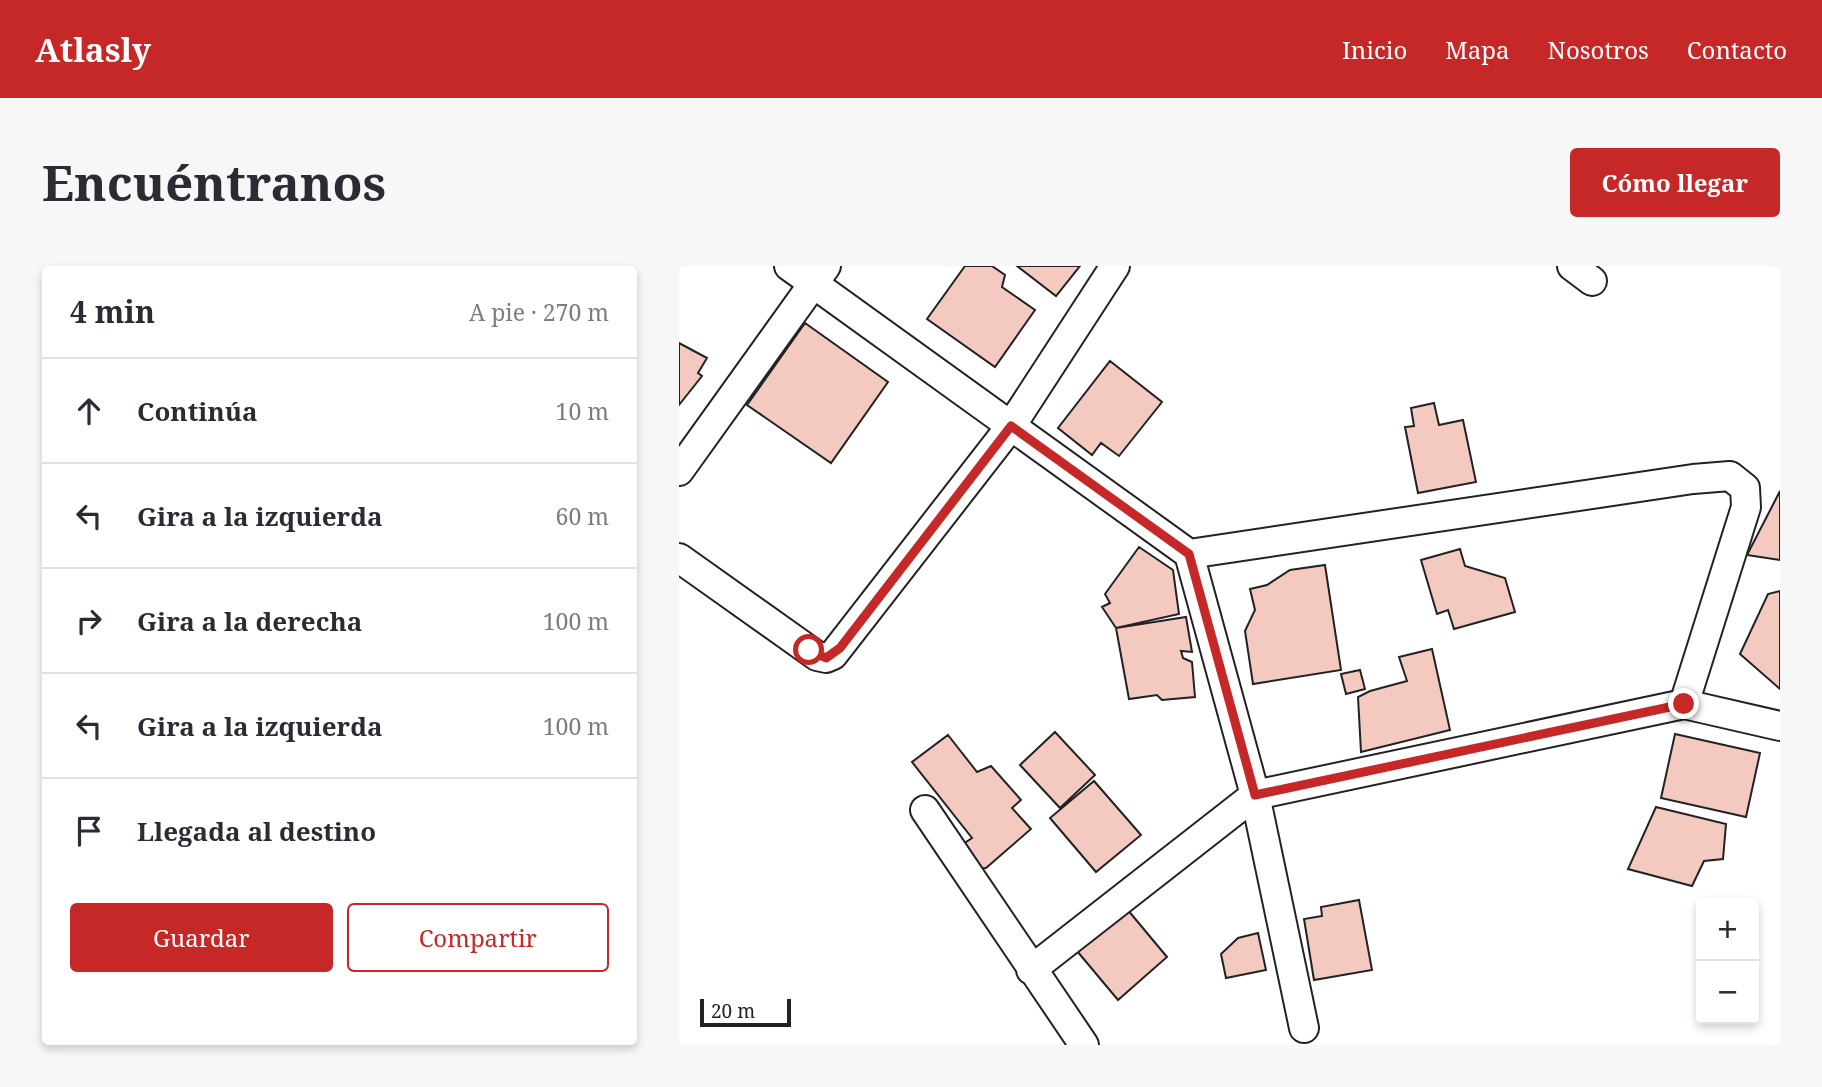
<!DOCTYPE html>
<html lang="es">
<head>
<meta charset="utf-8">
<style>
	:root { --surface:#fff; --page:#f7f7f7; --text:#2b2b33; --muted:#7c7c81; --line:#e1e1e2; --accent:#c62828 }
	body { margin:0; font-family:"Noto Serif",serif; background:var(--page); color:var(--text) }
	.controls { position:absolute; right:21px; bottom:21px; display:grid; overflow:hidden; border-radius:7px; box-shadow:0 4px 10px #0003 }
	.controls button { width:63px; height:63px; display:grid; place-items:center; padding:0; border:0; border-bottom:2px solid var(--line); background:var(--surface); color:var(--text); font:35px sans-serif }
	.scale { position:absolute; left:21px; bottom:18px; width:91px; box-sizing:border-box; padding-left:7px; border:4px solid #222; border-top:0; font-size:19px; line-height:24px; white-space:nowrap; color:#222; -webkit-text-stroke:5px #fff; paint-order:stroke }
	.stop { position:absolute; width:21px; height:21px; margin:-16px; border:5px solid #c62828; border-radius:50%; background:#fff }
	.stop.end { background:#c62828; border-color:#fff; box-shadow:0 2px 7px #0008 }
	.list { margin:0; padding:0; list-style:none }
	h2 { display:flex; justify-content:space-between; align-items:center; height:91px; margin:0; padding:0 28px; font-size:30px }
	h2 small { font-size:23px; font-weight:400; color:var(--muted) }
	.list li { display:grid; grid-template-columns:46px 1fr auto; gap:21px; align-items:center; box-sizing:border-box; height:105px; padding:0 28px; border-top:2px solid var(--line) }
	.list b { display:block; font-size:26px; white-space:nowrap }
	.list em { font-size:23px; font-style:normal; color:var(--muted) }
	.actions { display:flex; gap:14px; padding:21px 28px }
	.actions a { flex:1; padding:16px 0; border:2px solid var(--accent); border-radius:7px; text-align:center; font-size:24px; color:var(--accent) }
	.actions .main { background:var(--accent); color:#fff }
	.icon { flex:none; width:38px; height:38px; fill:none; stroke:currentColor; stroke-width:2; stroke-linecap:round; stroke-linejoin:round }
	.map { position:relative; flex:none; width:1101px; height:779px; overflow:hidden; border-radius:7px }
	header { display:flex; align-items:center; gap:42px; box-sizing:border-box; height:98px; padding:0 35px; background:var(--accent); color:#fff }
	header strong { font-size:33px }
	nav { display:flex; gap:38px; margin-inline-start:auto; font-size:24px }
	.intro { display:flex; align-items:center; justify-content:space-between; box-sizing:border-box; height:168px; padding:0 42px }
	h1 { margin:0; font-size:49px }
	.button { padding:18px 32px; border-radius:7px; background:var(--accent); color:#fff; font-size:24px; font-weight:700 }
	main { display:flex; gap:42px; padding:0 42px }
	aside { flex:1; background:var(--surface); border-radius:7px; box-shadow:0 4px 10px #0003 }
	.map>svg:first-child { display:block }
	.building { fill:#f3c9c0; stroke:#222; stroke-width:2 }
	.lines { fill:none; stroke-linecap:round; stroke-linejoin:round }
	.minor-casing { stroke:#222; stroke-width:32 }
	.minor { stroke:#fff; stroke-width:28 }
	.route { stroke:#c62828; stroke-width:9 }
</style>
</head>
<body>
<header>
<strong>Atlasly</strong>
<nav><a>Inicio</a><a>Mapa</a><a>Nosotros</a><a>Contacto</a></nav>
</header>
<div class="intro"><h1>Encuéntranos</h1><a class="button">Cómo llegar</a></div>
<main>
<aside>
<h2>4 min<small>A pie · 270 m</small></h2>
<ul class="list">
<li><svg class="icon" aria-label="ahead" viewBox="0 0 24 24"><path d="M12 20V5M6 11l6-6 6 6"/></svg><div><b>Continúa</b></div><em>10 m</em></li>
<li><svg class="icon" aria-label="left" viewBox="0 0 24 24"><path d="M17 20v-9H6M10 6l-5 5 5 5"/></svg><div><b>Gira a la izquierda</b></div><em>60 m</em></li>
<li><svg class="icon" aria-label="right" viewBox="0 0 24 24"><path d="M7 20v-9h11M14 6l5 5-5 5"/></svg><div><b>Gira a la derecha</b></div><em>100 m</em></li>
<li><svg class="icon" aria-label="left" viewBox="0 0 24 24"><path d="M17 20v-9H6M10 6l-5 5 5 5"/></svg><div><b>Gira a la izquierda</b></div><em>100 m</em></li>
<li><svg class="icon" aria-label="arrive" viewBox="0 0 24 24"><path d="M6 21V4h12l-3 4 3 4H6"/></svg><div><b>Llegada al destino</b></div></li>
</ul>
<div class="actions"><a class="main">Guardar</a><a>Compartir</a></div>
</aside>
<div class="map">
<svg width="1101" height="779" viewBox="0 0 1101 779">
	<rect width="100%" height="100%" fill="#fff"/>
	<path class="building" d="M286 0H313L326 9 323 21 356 44 316 101 248 53Z
		M338 0H401L377 30Z
		M126 57 209 116 152 197 68 139Z
		M0 77 28 92 19 107 23 110 0 139Z
		M431 95 483 136 440 190 422 177 413 189 379 162Z
		M755 137 760 159 784 154 797 216 739 227 726 161 735 160 732 142Z
		M1101 225V294L1068 289Z
		M460 281 494 304 500 348 437 362 423 341 431 337 426 328Z
		M781 283 786 300 826 312 836 346 775 363 769 344 758 348 742 294Z
		M646 299 662 404 574 418 566 365 576 344 571 323 588 319 611 304Z
		M1101 325V423L1061 388 1089 328Z
		M507 351 513 386 502 385 504 392 513 396 516 431 483 434 478 429 450 433 437 362Z
		M753 383 771 464 682 486 679 431 691 425 728 415 720 391Z
		M681 404 686 423 667 428 662 408Z
		M376 466 416 509 381 542 341 499Z
		M996 468 1081 487 1067 551 982 532Z
		M269 469 298 506 312 500 342 534 333 542 352 563 307 602 295 603 278 582 293 572 233 496Z
		M415 515 462 569 417 606 371 552Z
		M977 541 1047 558 1044 593 1025 595 1013 620 949 603Z
		M680 634 693 704 635 714 625 653 643 650 642 641Z
		M443 637 488 691 439 734 393 679Z
		M579 667 587 704 547 712 542 688 559 672Z"/>
	<g class="lines">
		<defs>
			<path id="minor" d="M110 0 510 288 576 529 625 762
				M893 0 913 15
				M0 205 147 0
				M510 288 1014 213 1051 210 1066 222 1067 241 1005 438
				M0 292 138 390 147 392 154 389 332 160 436 0
				M246 544 405 779
				M352 704 576 529 1005 438 1101 460"/>
		</defs>
		<use href="#minor" class="minor-casing"/>
		<use href="#minor" class="minor"/>
	</g>
	<g class="lines">
		<path class="route" d="M130 384 147 392 161 382 332 160 510 288 576 529 1005 438"/>
	</g>
</svg>
<div class="controls">
<button>+</button>
<button>−</button>
</div>
<div class="scale">20 m</div>
<div class="stop" style="left:130px;top:384px"></div>
<div class="stop end" style="left:1005px;top:438px"></div>
</div>
</main>
</body>
</html>
